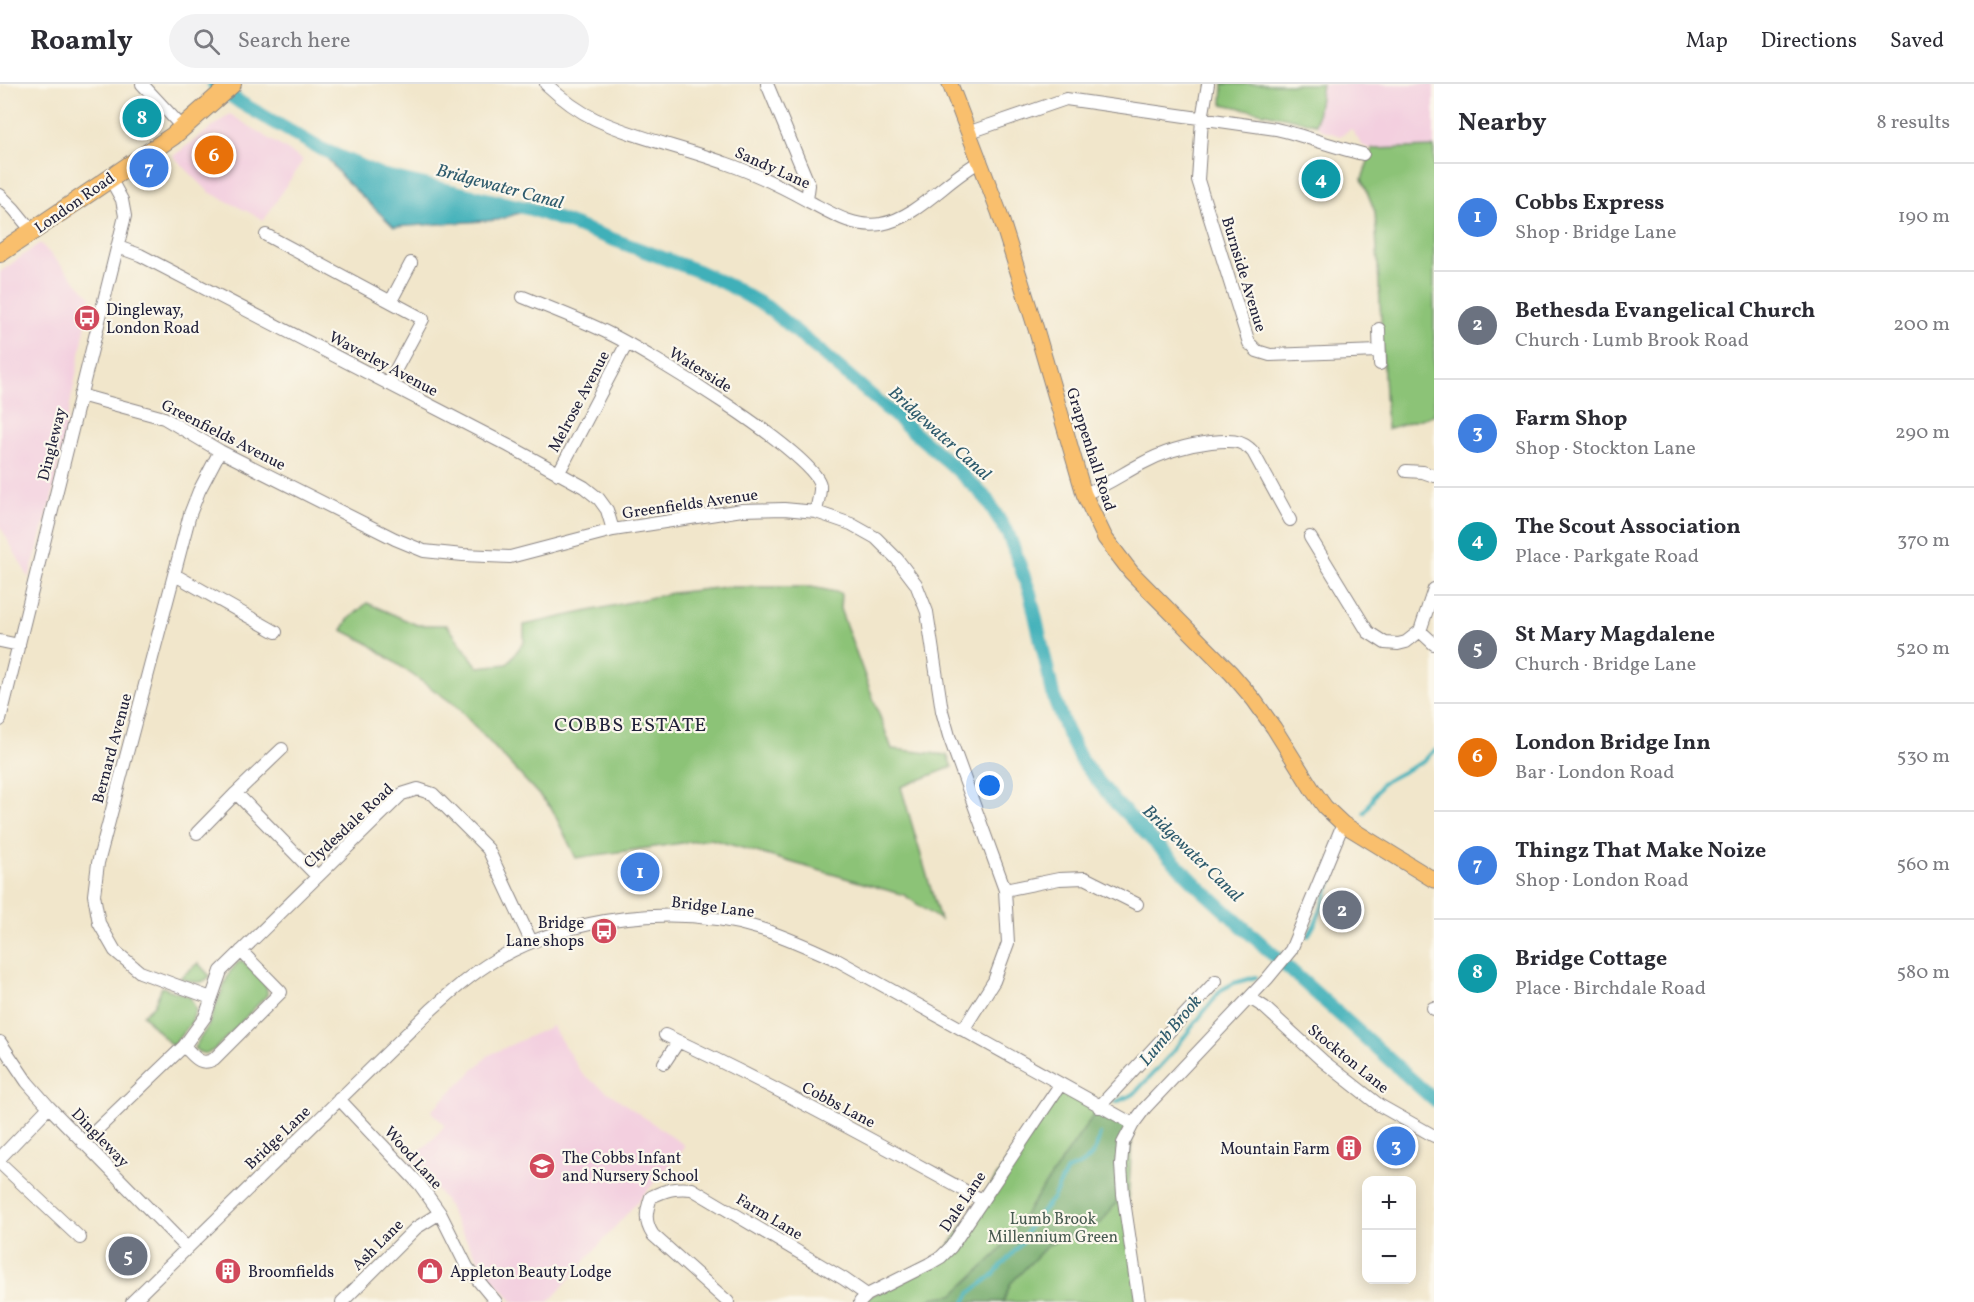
<!DOCTYPE html>
<html lang="en">
<head>
<meta charset="utf-8">
<style>
	:root { --surface:#fff; --page:#f2f2f3; --text:#2b2b33; --muted:#7c7c81; --line:#e1e1e2; --accent:#d1495b }
	body { margin:0; font-family:Vollkorn,serif; background:var(--page); color:var(--text) }
	.controls { position:absolute; right:18px; bottom:18px; display:grid; overflow:hidden; border-radius:12px; box-shadow:0 3px 15px #0003 }
	.controls button { width:54px; height:54px; display:grid; place-items:center; padding:0; border:0; border-bottom:2px solid var(--line); background:var(--surface); color:var(--text); font:30px sans-serif }
	.you { position:absolute; left:990px; top:702px; width:21px; height:21px; margin:-15px; border:4px solid #fff; border-radius:50%; background:#1a73e8; box-shadow:0 0 0 9px #1a73e833 }
	.badge { display:grid; place-items:center; width:39px; height:39px; border-radius:50%; background:var(--accent); color:#fff; font-size:20px; font-weight:700 }
	.pin { position:absolute; translate:-50% -50%; border:3px solid #fff; box-shadow:0 2px 6px #0006 }
	.list { margin:0; padding:0; list-style:none }
	h2 { display:flex; justify-content:space-between; align-items:center; height:78px; margin:0; padding:0 24px; font-size:26px }
	h2 small { font-size:20px; font-weight:400; color:var(--muted) }
	.list li { display:grid; grid-template-columns:39px 1fr auto; gap:18px; align-items:center; box-sizing:border-box; height:108px; padding:0 24px; border-top:2px solid var(--line) }
	.list b { display:block; font-size:22px; white-space:nowrap }
	.list p { margin:0; font-size:20px; white-space:nowrap; color:var(--muted) }
	.list em { font-size:20px; font-style:normal; color:var(--muted) }
	.icon { flex:none; width:33px; height:33px; fill:none; stroke:currentColor; stroke-width:2; stroke-linecap:round; stroke-linejoin:round }
	.map { position:relative; flex:none; width:1434px; height:1218px; overflow:hidden }
	header { display:flex; align-items:center; gap:36px; box-sizing:border-box; height:84px; padding:0 30px; background:var(--surface); border-bottom:2px solid var(--line) }
	header strong { font-size:28px }
	nav { display:flex; gap:33px; margin-inline-start:auto; font-size:21px }
	.search { width:420px; height:54px; background:var(--page); display:flex; align-items:center; gap:15px; box-sizing:border-box; padding:0 21px; border-radius:33px; color:var(--muted); font-size:22px }
	main { display:flex }
	aside { flex:1; background:var(--surface) }
	.map>svg:first-child { display:block }
	.built { fill:#f3cfdf }
	.green { fill:#8cc377; stroke:#577259; stroke-width:1.5 }
	.forest { fill:#71a968; stroke:#4a6652; stroke-width:1.5 }
	.water { fill:#3fb0b9; stroke:#30697a; stroke-width:1.5 }
	.lines { fill:none; stroke-linecap:round; stroke-linejoin:round }
	.stream { stroke:#3fb0b9; stroke-width:4 }
	.canal { stroke:#3fb0b9; stroke-width:14 }
	.minor-casing { stroke:#8a8483; stroke-width:14 }
	.major-casing { stroke:#8a8483; stroke-width:17 }
	.highway-casing { stroke:#8a8483; stroke-width:20 }
	.minor { stroke:#fff; stroke-width:12 }
	.major { stroke:#f9bf6d; stroke-width:15 }
	.highway { stroke:#f9bf6d; stroke-width:18 }
	.labels { text-anchor:middle; stroke-width:4.5; stroke-linejoin:round; paint-order:stroke }
	.street-label { font-size:16px; fill:#22223b; stroke:#fbf7ec }
	.poi-label { font-size:16px; fill:#22223b; stroke:#fbf7ec; text-anchor:start }
	.park-label { font-size:16px; fill:#475a50; stroke:#fbf7ec }
	.water-label { font-size:18px; font-style:italic; fill:#2e5b6d; stroke:#fbf7ec }
	.quarter-label { font-size:20px; letter-spacing:1.5px; fill:#22223b; stroke:#fbf7ec }
</style>
</head>
<body>
<header>
<strong>Roamly</strong>
<div class="search"><svg class="icon" aria-label="search" viewBox="0 0 24 24"><circle cx="10" cy="10" r="6"/><path d="M15 15l6 6"/></svg>Search here</div>
<nav><a>Map</a><a>Directions</a><a>Saved</a></nav>
</header>
<main>
<div class="map">
<svg width="1434" height="1218" viewBox="0 0 1434 1218">
	<rect width="100%" height="100%" fill="#fbf7ec"/>
	<filter id="ink" filterUnits="userSpaceOnUse"><feTurbulence type="fractalNoise" baseFrequency=".0167" numOctaves="2"/><feDisplacementMap in="SourceGraphic" scale="12" xChannelSelector="R" yChannelSelector="G"/><feConvolveMatrix kernelMatrix="1 2 1 2 8 2 1 2 1" color-interpolation-filters="sRGB"/></filter>
	<filter id="wash" filterUnits="userSpaceOnUse"><feTurbulence type="fractalNoise" baseFrequency=".008" numOctaves="4" result="noise"/><feDisplacementMap in="SourceGraphic" scale="24" xChannelSelector="R" yChannelSelector="G"/><feGaussianBlur stdDeviation="1.35" result="paint"/><feColorMatrix in="noise" values="0 0 0 0 0 0 0 0 0 0 0 0 0 0 0 0 0 1.4 0 .05"/><feComposite in="paint" operator="in"/></filter>
	<g filter="url(#wash)">
		<rect width="100%" height="100%" fill="#f1e6cb"/>
		<path class="built" d="M1322 0H1434V63L1372 65 1363 62 1351 45 1340 52 1320 45 1316 40Z
			M230 30 303 76 264 136 209 108 173 72Z
			M40 159 91 213 52 414 29 494 0 442V188Z
			M552 942 582 990 684 1061 683 1066 549 1218H514L486 1188 456 1139 445 1116 410 1076 435 1053 445 1041 431 1027 489 971Z"/>
		<path class="green" d="M1223 0H1322L1316 40 1222 20Z
			M1434 63V331L1387 345 1375 128 1362 95 1372 65Z
			M725 503H812L841 509 840 525 892 665 947 671 952 683 901 703 940 836 904 811 711 755 576 774 552 725 455 621 366 558 342 546 348 536 367 519 417 541H447L478 583 507 580 524 558V541L672 509Z
			M239 877H243C252 887 269 897 267 911L215 965 207 970 199 968 194 964 208 942 229 889Z
			M198 879 210 892C202 902 192 898 180 894Z
			M162 903 190 913 196 925 191 939 172 962 143 931 154 921Z
			M1060 1001 1133 1040 1127 1133 1137 1218H860L941 1173Z"/>
		<path class="forest" d="M1099 1023 1133 1040 1123 1059V1110L1101 1139 1048 1161 1011 1199 1003 1218H925L935 1213 953 1211 998 1169Z"/>
		<path class="water" d="M319 64 381 91 531 125 498 136 394 143 343 94Z"/>
		<g class="lines">
			<path class="stream" d="M1364 729 1382 699 1424 677 1434 666
				M1308 852 1316 838 1339 778
				M1116 1018 1134 1010 1170 971 1221 906 1234 899 1256 893
				M965 1218 971 1208 992 1192 1021 1160 1029 1143 1053 1114 1067 1086C1089 1079 1095 1072 1100 1050"/>
			<path class="canal" d="M214 0 241 19 319 64 381 91 531 125 698 187 730 202 767 223 822 269 952 381 986 414 1009 452 1030 509 1054 614 1066 646 1081 676 1115 718 1201 805 1434 1016"/>
		</g>
	</g>
	<g filter="url(#ink)">
		<g class="lines">
			<defs>
				<path id="minor" d="M142 0 182 43
					M546 0C561 14 576 26 595 35 635 54 682 63 725 79 754 89 781 102 808 117 831 129 853 144 881 140 917 134 948 94 981 77
					M767 0 809 101 807 116
					M1208 0 1202 35 1198 96 1249 259 1257 267 1270 271 1379 267
					M970 48 1066 15 1276 45C1306 52 1333 63 1363 70
					M0 111 14 125 32 147
					M266 151 423 235 388 300
					M118 163 140 171 509 362 584 403 599 415 607 426 613 446
					M523 213C552 225 582 236 610 250 645 267 814 369 820 401 821 408 817 420 816 428
					M391 217 411 179
					M1379 245 1380 280
					M80 311 164 334 220 367 395 455 424 467 463 471 510 473 613 446 742 426 784 425 816 428 851 440 876 454 897 475 916 500 927 528 942 627 949 652 1005 806 1008 859 994 897 963 946
					M1406 387 1423 388 1434 392
					M558 390 627 259
					M1084 410C1105 402 1122 390 1141 380 1163 368 1186 361 1211 358 1228 356 1242 355 1253 368L1290 436
					M1310 453 1368 548 1385 559 1398 560 1406 558 1420 547
					M175 491 276 548
					M1420 547 1434 505
					M1420 547 1434 560
					M0 557 19 561
					M0 636 125 132 122 116 110 94
					M282 665 236 709 317 792
					M197 749 236 709
					M1005 806 1059 795 1085 794 1137 820
					M211 914 140 888 115 867 99 839 94 811 98 779 190 430 199 407 220 367
					M1250 914 1264 923 1323 977 1379 1021 1434 1052
					M1433 924 1434 925
					M665 951C773 1001 877 1059 982 1116
					M0 958 27 998 49 1023 187 1164
					M184 962C194 972 200 983 214 975L281 908 241 867
					M664 979 678 958
					M339 1015 420 1101 440 1129 467 1183 496 1218
					M1099 1023 1216 897
					M83 1059 184 962 205 933 221 887 402 710 418 705 433 710 488 765 531 857
					M0 1074 49 1023
					M0 1079 80 1154
					M132 1218 430 927C450 909 471 890 495 876 571 832 676 819 761 845 787 853 812 865 837 876L1133 1040
					M342 1218 416 1144 440 1129
					M728 1218 653 1151C644 1137 646 1128 651 1113 666 1106 675 1103 692 1105L844 1195 867 1211
					M860 1218 867 1211 929 1180 941 1173 951 1163 1060 1001
					M1139 1218 1123 1110 1121 1081 1123 1059 1133 1040 1145 1024 1267 895 1291 866 1343 740"/>
				<path id="major" d="M950 0 999 128 1036 245 1084 410 1105 454 1131 488 1231 589 1254 616 1274 644 1312 705 1325 723 1343 740 1434 796"/>
				<path id="highway" d="M0 169 173 52 232 0"/>
			</defs>
			<use href="#minor" class="minor-casing"/>
			<use href="#major" class="major-casing"/>
			<use href="#highway" class="highway-casing"/>
			<use href="#minor" class="minor"/>
			<use href="#major" class="major"/>
			<use href="#highway" class="highway"/>
		</g>
	</g>
	<defs>
		<symbol id="bus-disc" viewBox="-11 -11 22 22"><circle r="9.5" fill="#d1495b" stroke="#fbf7ec"/><path d="M-5-6H5V4H4V6H2V4H-2V6H-4V4H-5ZM-3.5-4V0h7V-4ZM-3.5 1.2v1.5H-2V1.2ZM2 1.2v1.5H3.5V1.2Z" fill="#fff"/></symbol>
		<symbol id="building-disc" viewBox="-11 -11 22 22"><circle r="9.5" fill="#d1495b" stroke="#fbf7ec"/><path d="M-4-6H4V6H1V3H-1V6H-4ZM-2.5-4.3h1.7v1.8h-1.7ZM.8-4.3h1.7v1.8H.8ZM-2.5-1h1.7V.8h-1.7ZM.8-1h1.7V.8H.8Z" fill="#fff"/></symbol>
		<symbol id="school-disc" viewBox="-11 -11 22 22"><circle r="9.5" fill="#d1495b" stroke="#fbf7ec"/><path d="M0-5L7-2L0 1L-7-2ZM-4 1L0 2.5L4 1V4Q0 6-4 4Z" fill="#fff"/></symbol>
		<symbol id="shop-disc" viewBox="-11 -11 22 22"><circle r="9.5" fill="#d1495b" stroke="#fbf7ec"/><path d="M-5-2.5h2.3a2.7 3.5 0 0 1 5.4 0H5L5.5 6h-11ZM-1.5-2.5h3a1.5 2.3 0 0 0-3 0Z" fill="#fff"/></symbol>
	</defs>
	<g fill-rule="evenodd">
		<use href="#bus-disc" x="72" y="219" width="30" height="30"/>
		<use href="#bus-disc" x="589" y="832" width="30" height="30"/>
		<use href="#building-disc" x="1334" y="1049" width="30" height="30"/>
		<use href="#school-disc" x="527" y="1067" width="30" height="30"/>
		<use href="#building-disc" x="213" y="1172" width="30" height="30"/>
		<use href="#shop-disc" x="415" y="1172" width="30" height="30"/>
	</g>
	<g class="labels">
		<g class="street-label">
			<text transform="translate(773 83) rotate(24)" y="6">Sandy Lane</text>
			<text transform="translate(74 118) rotate(-35)" y="6">London Road</text>
			<text transform="translate(1245 190) rotate(73)" y="6">Burnside Avenue</text>
			<text transform="translate(384 279) rotate(28)" y="6">Waverley Avenue</text>
			<text transform="translate(701 285) rotate(32)" y="6">Waterside</text>
			<text transform="translate(578 317) rotate(-62)" y="6">Melrose Avenue</text>
			<text transform="translate(224 350) rotate(27)" y="6">Greenfields Avenue</text>
			<text transform="translate(51 360) rotate(-76)" y="6">Dingleway</text>
			<text transform="translate(1092 365) rotate(72)" y="6">Grappenhall Road</text>
			<text transform="translate(690 419) rotate(-8)" y="6">Greenfields Avenue</text>
			<text transform="translate(111 664) rotate(-75)" y="6">Bernard Avenue</text>
			<text transform="translate(348 741) rotate(-43)" y="6">Clydesdale Road</text>
			<text transform="translate(713 822) rotate(7)" y="6">Bridge Lane</text>
			<text transform="translate(1349 974) rotate(39)" y="6">Stockton Lane</text>
			<text transform="translate(839 1020) rotate(28)" y="6">Cobbs Lane</text>
			<text transform="translate(101 1053) rotate(46)" y="6">Dingleway</text>
			<text transform="translate(277 1053) rotate(-44)" y="6">Bridge Lane</text>
			<text transform="translate(414 1073) rotate(48)" y="6">Wood Lane</text>
			<text transform="translate(962 1117) rotate(-56)" y="6">Dale Lane</text>
			<text transform="translate(770 1132) rotate(31)" y="6">Farm Lane</text>
			<text transform="translate(377 1160) rotate(-45)" y="6">Ash Lane</text>
		</g>
		<g class="poi-label">
			<text x="106" y="231">Dingleway,<tspan x="106" dy="18">London Road</tspan></text>
			<text x="584" y="844" text-anchor="end">Bridge<tspan x="584" dy="18">Lane shops</tspan></text>
			<text x="1330" y="1070" text-anchor="end">Mountain Farm</text>
			<text x="562" y="1079">The Cobbs Infant<tspan x="562" dy="18">and Nursery School</tspan></text>
			<text x="248" y="1193">Broomfields</text>
			<text x="450" y="1193">Appleton Beauty Lodge</text>
		</g>
		<g class="park-label">
			<text x="1053" y="1140">Lumb Brook<tspan x="1053" dy="18">Millennium Green</tspan></text>
		</g>
		<g class="water-label">
			<text transform="translate(500 102) rotate(15)" y="6">Bridgewater Canal</text>
			<text transform="translate(940 349) rotate(42)" y="6">Bridgewater Canal</text>
			<text transform="translate(1193 769) rotate(44)" y="6">Bridgewater Canal</text>
			<text transform="translate(1170 946) rotate(-50)" y="6">Lumb Brook</text>
		</g>
		<g class="quarter-label">
			<text x="631" y="647">COBBS ESTATE</text>
		</g>
	</g>
</svg>
<div class="controls">
<button>+</button>
<button>−</button>
</div>
<div class="you"></div>
<div class="pin badge" style="left:640px;top:788px;background:#3f7fe0">1</div>
<div class="pin badge" style="left:1342px;top:826px;background:#6b7280">2</div>
<div class="pin badge" style="left:1396px;top:1062px;background:#3f7fe0">3</div>
<div class="pin badge" style="left:1321px;top:95px;background:#0f9aa8">4</div>
<div class="pin badge" style="left:128px;top:1172px;background:#6b7280">5</div>
<div class="pin badge" style="left:214px;top:71px;background:#e8710a">6</div>
<div class="pin badge" style="left:149px;top:84px;background:#3f7fe0">7</div>
<div class="pin badge" style="left:142px;top:34px;background:#0f9aa8">8</div>
</div>
<aside>
<h2>Nearby<small>8 results</small></h2>
<ul class="list">
<li><span class="badge" style="background:#3f7fe0">1</span><div><b>Cobbs Express</b><p>Shop · Bridge Lane</p></div><em>190 m</em></li>
<li><span class="badge" style="background:#6b7280">2</span><div><b>Bethesda Evangelical Church</b><p>Church · Lumb Brook Road</p></div><em>200 m</em></li>
<li><span class="badge" style="background:#3f7fe0">3</span><div><b>Farm Shop</b><p>Shop · Stockton Lane</p></div><em>290 m</em></li>
<li><span class="badge" style="background:#0f9aa8">4</span><div><b>The Scout Association</b><p>Place · Parkgate Road</p></div><em>370 m</em></li>
<li><span class="badge" style="background:#6b7280">5</span><div><b>St Mary Magdalene</b><p>Church · Bridge Lane</p></div><em>520 m</em></li>
<li><span class="badge" style="background:#e8710a">6</span><div><b>London Bridge Inn</b><p>Bar · London Road</p></div><em>530 m</em></li>
<li><span class="badge" style="background:#3f7fe0">7</span><div><b>Thingz That Make Noize</b><p>Shop · London Road</p></div><em>560 m</em></li>
<li><span class="badge" style="background:#0f9aa8">8</span><div><b>Bridge Cottage</b><p>Place · Birchdale Road</p></div><em>580 m</em></li>
</ul>
</aside>
</main>
</body>
</html>
